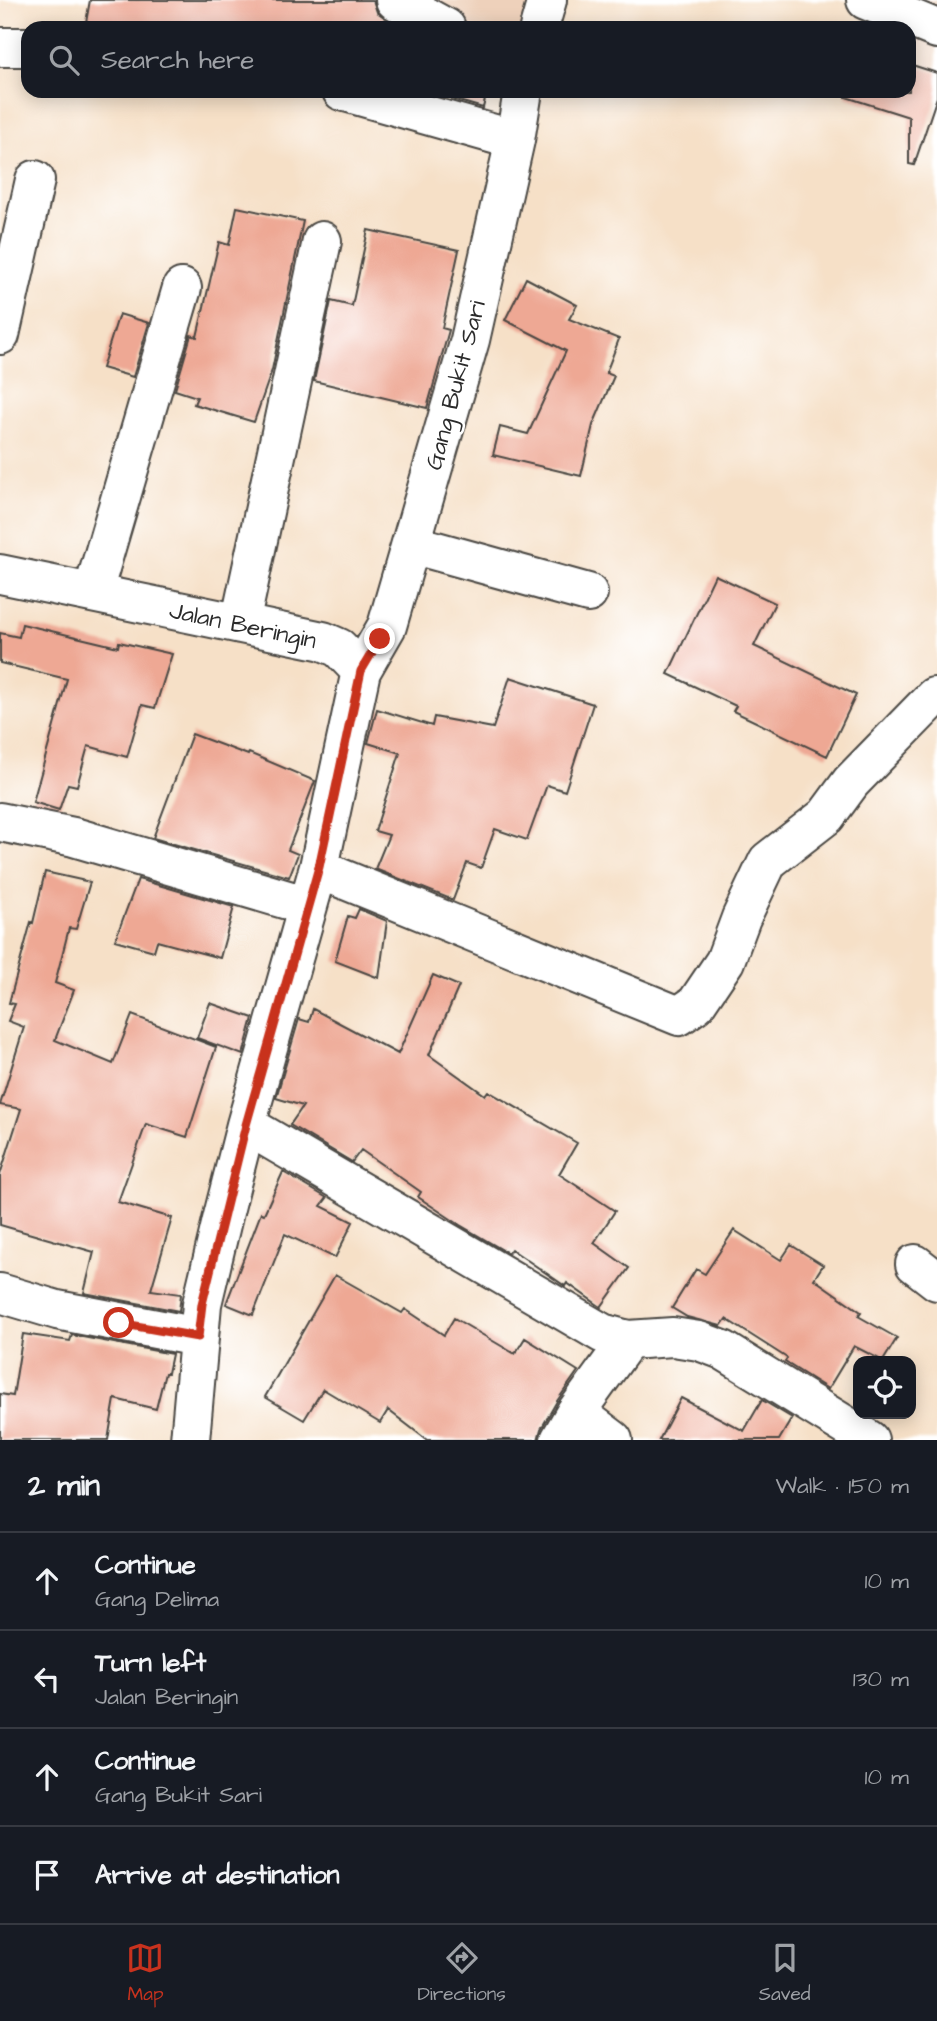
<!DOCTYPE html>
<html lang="en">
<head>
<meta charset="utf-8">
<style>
	:root { --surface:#171b24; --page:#242831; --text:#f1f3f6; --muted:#9ea1a6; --line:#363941; --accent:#c8321e }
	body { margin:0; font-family:"Architects Daughter",sans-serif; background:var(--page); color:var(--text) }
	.controls { position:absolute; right:21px; bottom:21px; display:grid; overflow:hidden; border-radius:14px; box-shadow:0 4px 18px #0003 }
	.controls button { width:63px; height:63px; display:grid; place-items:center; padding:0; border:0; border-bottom:2px solid var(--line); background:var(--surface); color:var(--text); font:35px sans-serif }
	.stop { position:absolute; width:21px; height:21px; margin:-16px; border:5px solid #c8321e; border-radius:50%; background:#fff }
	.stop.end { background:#c8321e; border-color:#fff; box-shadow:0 2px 7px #0008 }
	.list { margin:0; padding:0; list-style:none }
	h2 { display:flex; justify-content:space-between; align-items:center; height:91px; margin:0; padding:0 28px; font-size:30px }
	h2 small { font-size:23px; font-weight:400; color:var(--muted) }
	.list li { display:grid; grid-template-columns:46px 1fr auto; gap:21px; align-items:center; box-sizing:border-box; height:98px; padding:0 28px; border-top:2px solid var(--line) }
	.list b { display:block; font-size:26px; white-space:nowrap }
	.list p { margin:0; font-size:23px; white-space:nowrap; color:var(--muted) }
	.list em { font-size:23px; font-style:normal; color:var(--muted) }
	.icon { flex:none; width:38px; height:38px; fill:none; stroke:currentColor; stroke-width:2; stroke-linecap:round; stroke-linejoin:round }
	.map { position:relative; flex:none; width:937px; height:1440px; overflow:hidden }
	.search { position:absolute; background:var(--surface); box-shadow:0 4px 18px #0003; left:21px; right:21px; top:21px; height:77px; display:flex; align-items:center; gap:18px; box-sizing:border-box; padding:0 24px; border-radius:21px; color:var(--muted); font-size:26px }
	.sheet { height:483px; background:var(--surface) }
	nav { display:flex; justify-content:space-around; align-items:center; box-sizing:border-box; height:98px; border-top:2px solid var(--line); background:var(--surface); font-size:19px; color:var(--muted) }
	nav a { display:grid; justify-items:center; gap:4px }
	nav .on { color:var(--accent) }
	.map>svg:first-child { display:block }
	.built { fill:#eed1bb }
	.building { fill:#eea894 }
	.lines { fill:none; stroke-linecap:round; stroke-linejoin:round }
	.minor-casing { stroke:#494642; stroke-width:42 }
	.minor { stroke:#fff; stroke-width:38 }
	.route { stroke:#c8321e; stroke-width:9 }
	.labels { text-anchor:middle; stroke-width:5; stroke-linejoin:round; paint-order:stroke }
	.street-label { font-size:24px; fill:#2b2b2b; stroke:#fff }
</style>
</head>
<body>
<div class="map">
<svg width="937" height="1440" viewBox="0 0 937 1440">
	<rect width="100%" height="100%" fill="#fff"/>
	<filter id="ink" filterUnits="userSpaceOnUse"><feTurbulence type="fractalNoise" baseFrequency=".0143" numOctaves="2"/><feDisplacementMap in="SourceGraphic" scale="14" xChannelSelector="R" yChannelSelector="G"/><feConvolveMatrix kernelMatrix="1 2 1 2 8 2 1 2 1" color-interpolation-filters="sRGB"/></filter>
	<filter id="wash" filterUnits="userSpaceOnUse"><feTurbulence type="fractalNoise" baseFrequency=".00686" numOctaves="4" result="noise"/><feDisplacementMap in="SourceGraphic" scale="28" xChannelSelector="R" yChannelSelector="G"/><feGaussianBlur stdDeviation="1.57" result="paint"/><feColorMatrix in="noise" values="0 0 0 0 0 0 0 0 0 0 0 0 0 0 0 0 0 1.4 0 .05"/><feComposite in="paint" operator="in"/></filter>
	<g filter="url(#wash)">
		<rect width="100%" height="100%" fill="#f6e0c7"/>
		<path class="built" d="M370 0H541L534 28H472Z
			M878 0H937V122L850 94 909 91V28H870Z"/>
		<g id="blocks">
			<path class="building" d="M90 0H373L377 12 401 28H85Z
				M909 64 937 73V97L914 165 909 164V117L846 97 847 91H909Z
				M454 91H487L483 108 452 99Z
				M237 207 303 221 272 370 254 422 194 404 197 397 175 390 191 335 197 337 219 242 229 245Z
				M368 230 459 250 442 328 449 330 427 408 314 381 331 301 352 306Z
				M526 278 577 305 569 319 619 339 606 373 614 376 593 425 581 476 493 455 500 427 528 434 566 351 505 320Z
				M119 314 149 323 133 377 102 368Z
				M715 575 775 603 754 646 856 695 827 756 733 711 736 706 668 674Z
				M22 624 118 647 119 642 172 654 155 708 142 705 127 757 88 746 77 786 68 784 59 810 33 802 67 679 0 663V633L19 637Z
				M510 677 593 704 565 791 547 785 527 840 495 829 481 868 467 863 453 900 375 869 389 835 375 831 400 753 368 743 377 709 432 726 434 717 493 728Z
				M192 734 248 755 249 753 315 781 288 850 298 854 289 877 153 838Z
				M45 872 90 882 76 929 69 928 55 983 74 990 55 1040 113 1064 132 1015 216 1047 187 1137 146 1124 118 1202 172 1218 151 1290 181 1294 179 1311 84 1293 94 1252 0 1225V1175L21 1109 0 1105 24 1027 8 1021 15 1004 9 1003 31 922 33 923Z
				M138 879 234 907 220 958 157 941 154 951 115 940Z
				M359 909 387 921 379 978 335 961 348 916 355 918Z
				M433 975 459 986 429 1055 485 1095 488 1091 577 1143 559 1174 615 1211 594 1243 629 1268 601 1307 567 1283 565 1286 511 1249 508 1253 460 1225 418 1197 421 1192 361 1150 352 1162 290 1125 303 1106 276 1098 299 1019 309 1022 313 1009 398 1054Z
				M210 1003 253 1018 243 1055 197 1038Z
				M283 1172 327 1198 321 1206 353 1222 335 1258 285 1234 253 1315 226 1304 261 1213 264 1214Z
				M734 1230 781 1260 791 1245 823 1265 814 1279 861 1312 858 1316 897 1338 883 1361 854 1346 828 1389 785 1362 787 1358 726 1319 721 1326 687 1317 672 1308 696 1269 705 1274Z
				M335 1275 402 1313 405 1309 444 1335 454 1318 515 1354 525 1338 578 1371 557 1401 541 1429 538 1440H427L388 1410 380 1423 323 1389 304 1420 265 1397Z
				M23 1334 70 1341 72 1335 172 1354 168 1373H165L156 1409 115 1399 108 1440H0V1394L13 1396Z
				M681 1398 744 1431 762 1400 792 1418 779 1440H659Z"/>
		</g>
	</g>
	<g filter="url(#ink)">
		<use href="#blocks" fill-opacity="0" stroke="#494642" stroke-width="2"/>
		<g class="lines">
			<defs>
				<path id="minor" d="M395 0 446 28
					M866 0 937 29
					M539 28 547 0
					M0 47H28
					M342 91 515 140
					M0 335 35 180
					M411 544 588 593
					M0 574 323 641 339 648 361 671
					M93 592 182 288
					M240 624 322 241
					M0 822 74 837 308 906
					M319 867 338 877 679 1016 696 1004 725 961 741 918 768 861 826 816 851 782 934 697H937
					M246 1125 602 1333 628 1340 673 1337 699 1341 723 1350 869 1440
					M915 1264 937 1281
					M0 1293 57 1310 198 1337
					M576 1412 613 1440
					M190 1440 202 1304 223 1216 246 1125 319 867 361 671 387 626 470 340 515 140 523 91
					M560 1440 576 1412 628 1340"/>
			</defs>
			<use href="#minor" class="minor-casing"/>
			<use href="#minor" class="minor"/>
		</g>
	</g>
	<g class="lines" filter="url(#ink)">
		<path class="route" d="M119 1323 198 1337 202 1304 246 1125 319 867 361 671 380 639"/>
	</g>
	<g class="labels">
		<g class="street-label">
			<text transform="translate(455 385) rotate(-75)" y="8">Gang Bukit Sari</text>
			<text transform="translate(243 625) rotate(12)" y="8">Jalan Beringin</text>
		</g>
	</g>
</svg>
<div class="controls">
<button><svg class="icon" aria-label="locate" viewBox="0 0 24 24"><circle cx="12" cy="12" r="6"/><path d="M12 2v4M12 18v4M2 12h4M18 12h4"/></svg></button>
</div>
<div class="stop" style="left:119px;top:1323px"></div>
<div class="stop end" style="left:380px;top:639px"></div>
<div class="search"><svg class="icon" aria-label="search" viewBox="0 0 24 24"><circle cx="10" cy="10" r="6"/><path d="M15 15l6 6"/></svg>Search here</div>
</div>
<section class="sheet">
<h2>2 min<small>Walk · 150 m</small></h2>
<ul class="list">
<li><svg class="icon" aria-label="ahead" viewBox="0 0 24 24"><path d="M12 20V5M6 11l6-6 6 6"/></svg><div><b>Continue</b><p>Gang Delima</p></div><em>10 m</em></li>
<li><svg class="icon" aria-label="left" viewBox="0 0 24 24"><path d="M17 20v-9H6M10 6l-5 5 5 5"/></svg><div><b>Turn left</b><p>Jalan Beringin</p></div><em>130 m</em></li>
<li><svg class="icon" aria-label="ahead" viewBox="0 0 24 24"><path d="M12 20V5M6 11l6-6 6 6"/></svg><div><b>Continue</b><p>Gang Bukit Sari</p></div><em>10 m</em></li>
<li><svg class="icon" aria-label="arrive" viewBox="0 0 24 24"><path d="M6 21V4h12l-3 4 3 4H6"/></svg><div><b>Arrive at destination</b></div></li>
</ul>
</section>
<nav>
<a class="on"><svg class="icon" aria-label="map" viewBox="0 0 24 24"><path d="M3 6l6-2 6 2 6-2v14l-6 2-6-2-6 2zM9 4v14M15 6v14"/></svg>Map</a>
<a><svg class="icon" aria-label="directions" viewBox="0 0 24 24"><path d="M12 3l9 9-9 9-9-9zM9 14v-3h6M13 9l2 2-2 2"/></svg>Directions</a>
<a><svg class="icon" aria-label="saved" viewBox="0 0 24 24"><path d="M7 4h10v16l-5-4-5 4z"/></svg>Saved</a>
</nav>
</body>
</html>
